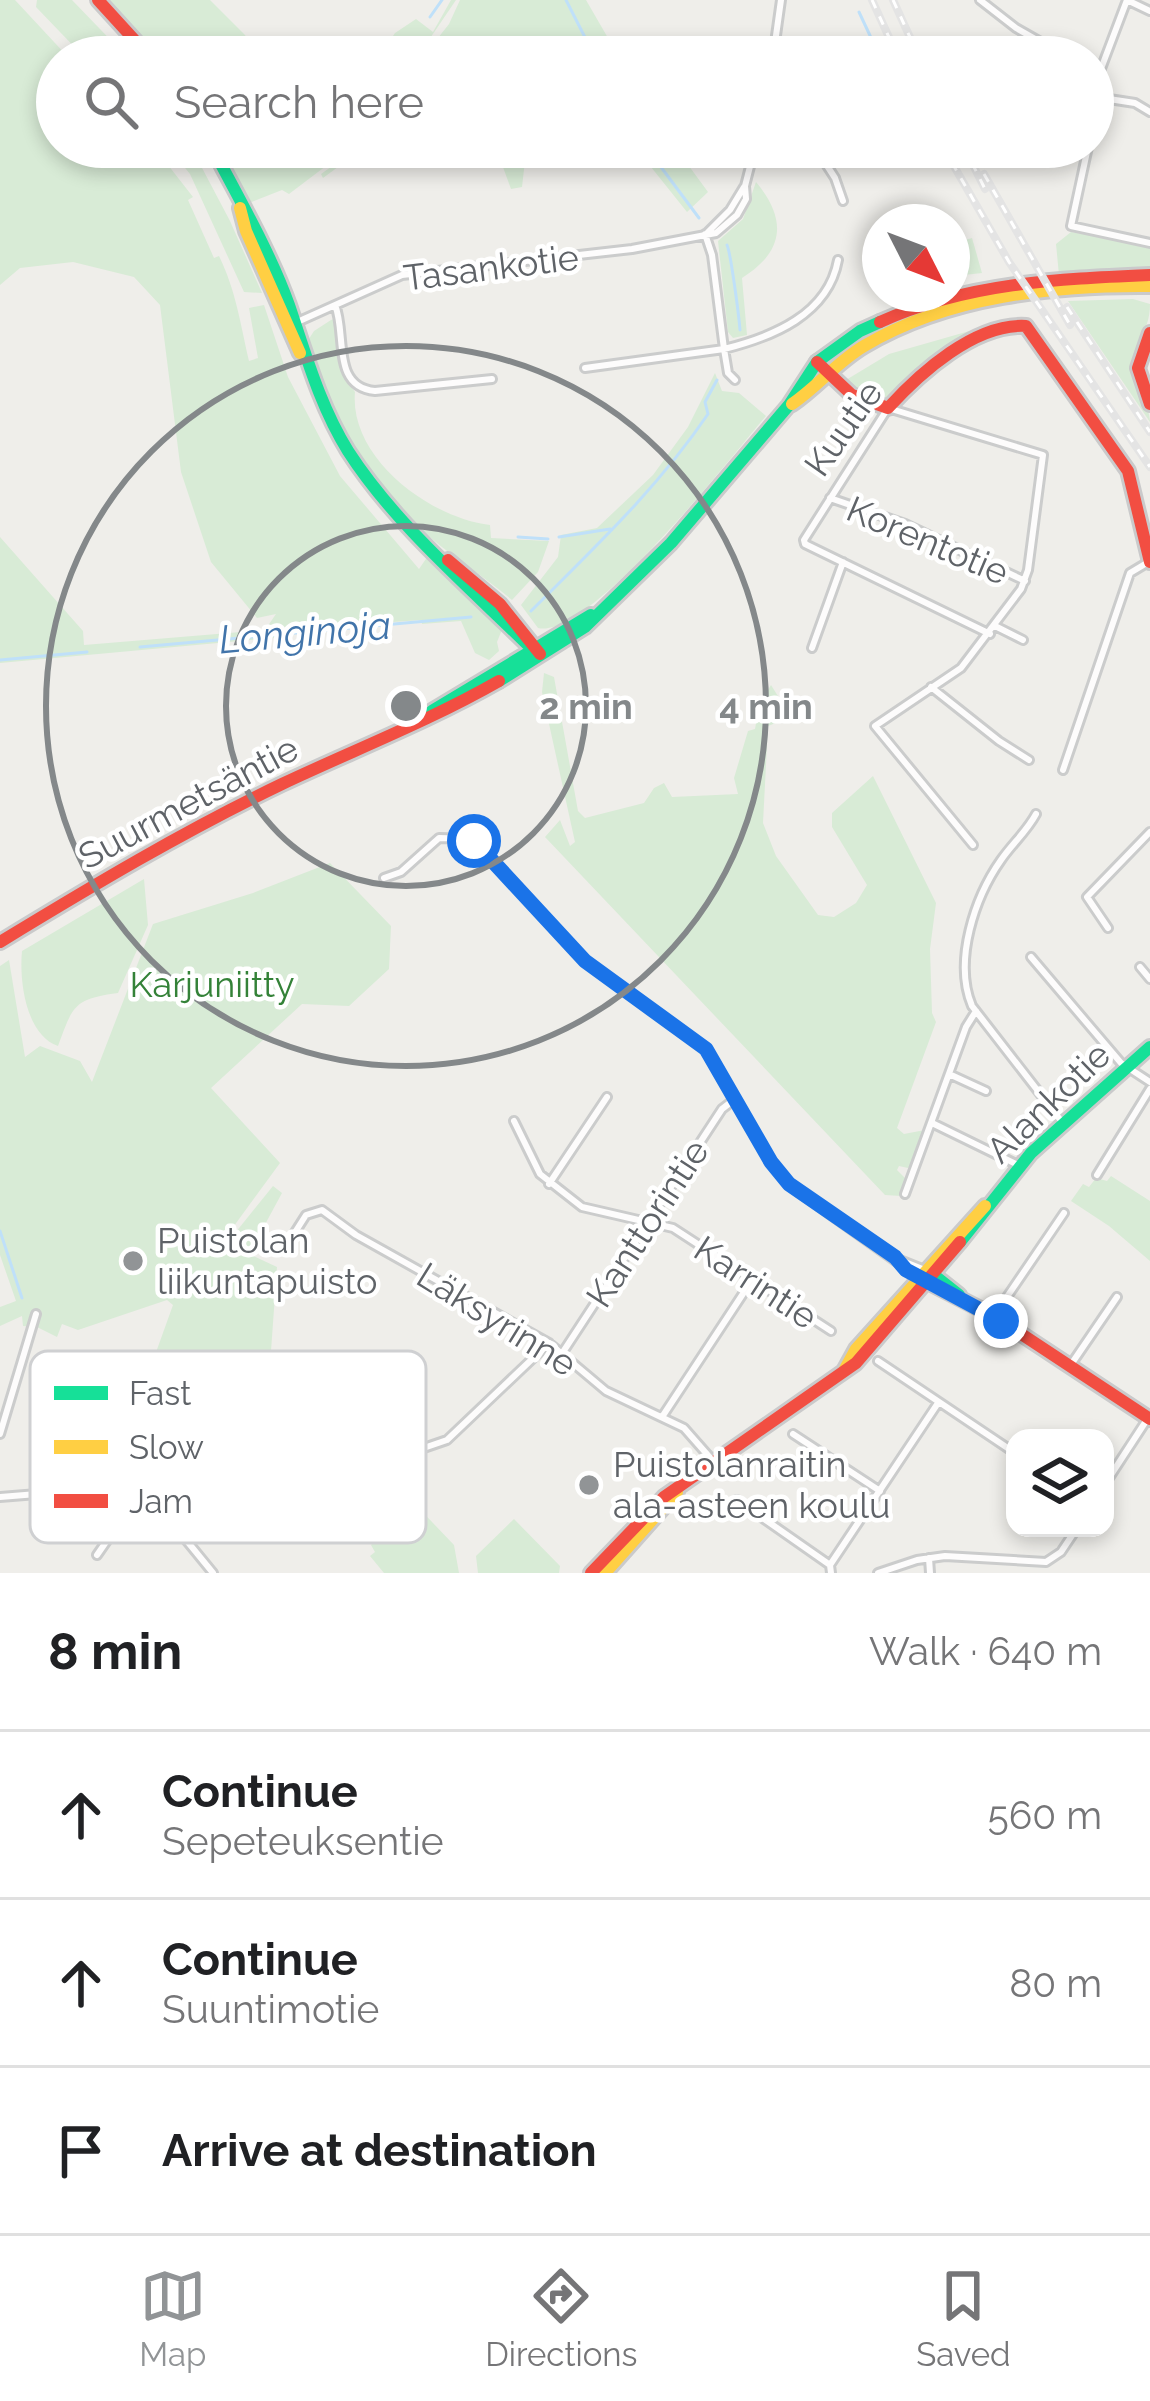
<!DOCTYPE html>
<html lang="en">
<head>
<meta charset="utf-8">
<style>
	:root { --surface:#fff; --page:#f6f6f6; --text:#202124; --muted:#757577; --line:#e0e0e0; --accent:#919496 }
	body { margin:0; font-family:Raleway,sans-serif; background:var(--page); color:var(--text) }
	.controls { position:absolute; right:36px; bottom:36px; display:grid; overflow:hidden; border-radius:24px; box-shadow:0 6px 18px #0003 }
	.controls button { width:108px; height:108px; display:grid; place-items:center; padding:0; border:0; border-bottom:3px solid var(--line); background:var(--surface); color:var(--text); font:60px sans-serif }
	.compass { position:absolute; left:862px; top:204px; width:108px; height:108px; border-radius:50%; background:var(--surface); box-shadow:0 6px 18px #0003; rotate:132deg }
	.stop { position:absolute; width:36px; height:36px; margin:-27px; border:9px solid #1a73e8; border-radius:50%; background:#fff }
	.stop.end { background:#1a73e8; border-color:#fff; box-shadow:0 3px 12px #0008 }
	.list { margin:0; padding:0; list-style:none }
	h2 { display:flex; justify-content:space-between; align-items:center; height:156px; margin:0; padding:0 48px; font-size:51px }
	h2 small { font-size:39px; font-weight:400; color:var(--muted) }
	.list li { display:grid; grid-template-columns:78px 1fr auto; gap:36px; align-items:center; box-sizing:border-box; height:168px; padding:0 48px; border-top:3px solid var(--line) }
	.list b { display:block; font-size:45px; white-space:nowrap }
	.list p { margin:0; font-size:39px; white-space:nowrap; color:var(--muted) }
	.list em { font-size:39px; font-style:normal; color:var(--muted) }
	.icon { flex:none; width:66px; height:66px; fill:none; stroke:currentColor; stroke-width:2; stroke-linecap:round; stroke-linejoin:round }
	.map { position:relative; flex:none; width:1150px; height:1573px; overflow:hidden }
	.search { position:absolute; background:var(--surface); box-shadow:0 6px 18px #0003; left:36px; right:36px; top:36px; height:132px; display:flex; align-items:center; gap:30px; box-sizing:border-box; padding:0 42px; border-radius:66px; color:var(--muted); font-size:45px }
	.sheet { height:660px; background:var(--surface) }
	nav { display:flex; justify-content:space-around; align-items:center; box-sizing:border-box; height:168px; border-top:3px solid var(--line); background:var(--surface); font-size:33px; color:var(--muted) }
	nav a { display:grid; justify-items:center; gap:6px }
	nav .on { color:var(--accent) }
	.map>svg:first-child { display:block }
	.green { fill:#d8ebd6 }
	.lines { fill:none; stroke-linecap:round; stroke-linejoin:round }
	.stream { stroke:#bfe0f9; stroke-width:3 }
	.street-casing { stroke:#cbcccc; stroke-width:12 }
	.fast-casing { stroke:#cacacb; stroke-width:18 }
	.slow-casing { stroke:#cacacb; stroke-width:18 }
	.jam-casing { stroke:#cacacb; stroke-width:18 }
	.street { stroke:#fdfcfc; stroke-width:6 }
	.fast { stroke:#16e098; stroke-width:12 }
	.slow { stroke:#ffcf43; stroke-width:12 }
	.jam { stroke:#f24e42; stroke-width:12 }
	.rail-casing { stroke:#e4e4e4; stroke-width:8 }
	.rail { stroke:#fff; stroke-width:3; stroke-dasharray:9; stroke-linecap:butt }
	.route { stroke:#1a73e8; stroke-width:15 }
	.ring { fill:none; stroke:#84888a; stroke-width:6 }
	.poi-dot { fill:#919496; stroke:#fff; stroke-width:4.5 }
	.labels { text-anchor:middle; stroke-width:9; stroke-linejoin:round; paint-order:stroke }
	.street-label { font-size:36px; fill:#5f6368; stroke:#fff }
	.park-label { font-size:36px; fill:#348238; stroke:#fff }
	.poi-label { font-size:36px; fill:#5f6368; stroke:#fff; text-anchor:start }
	.water-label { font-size:39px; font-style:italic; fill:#4174aa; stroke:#fff }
	.key { fill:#fff; stroke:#cfd0d2; stroke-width:3 }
	.key-label { font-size:33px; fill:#5f6368 }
	.centre { fill:#84888a; stroke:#fff; stroke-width:6 }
	.ring-label { font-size:36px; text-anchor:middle; font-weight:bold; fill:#84888a; stroke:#fff; stroke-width:9; stroke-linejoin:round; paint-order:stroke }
</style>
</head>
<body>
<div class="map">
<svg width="1150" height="1573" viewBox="0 0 1150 1573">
	<rect width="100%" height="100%" fill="#efeeea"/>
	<path class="green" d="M0 0H15L68 57H57V147H154L193 197 188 200 214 258 219 256C236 291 240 322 249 361L258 358 249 308 264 305 288 377 340 476 419 569 430 553 503 627 497 642 499 651 489 660 475 653 461 621 422 624 421 620 294 629 293 636 0 663V537L83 631 84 645 265 630 276 614 257 618 211 562 181 472 160 305 134 277 73 262 20 268 0 285Z
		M37 0H72L127 57H84L36 7Z
		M108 0H210L245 35 259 57H160Z
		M451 0H456L418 56H412L393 36 395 33 416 19 433 32Z
		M460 0H586L619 57H423L449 24Z
		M168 147H191L230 221 262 293 244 292 190 174Z
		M220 147H306L317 168 346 147H351L289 194 282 190 249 203Z
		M359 147H402L404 162 338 167 323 178 321 174Z
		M416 147 522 148 526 152 522 187 511 189 500 159Z
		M635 147H675L708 192 687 212Z
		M756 182C787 219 785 251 742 278L747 335 733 338 728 332 718 241 743 219Z
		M1071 232 1150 245V273L1059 275 1056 244Z
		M972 238 982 273 955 276 958 242Z
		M1133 299 1150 304C1150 334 1132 341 1133 367 1133 388 1150 403 1150 422L1068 301Z
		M331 320 334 319 337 324 342 374 355 392C349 458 430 518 490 525L491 538 549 541 538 572 512 600C486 578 457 560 431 538 375 491 324 415 305 345L314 331Z
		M980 328 981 332 886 402 864 397 841 383 889 354Z
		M715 373 722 391 739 393 766 416C731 457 589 640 538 628L521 605 558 557 561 535 597 528 653 475 688 427Z
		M544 673 554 677 578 811 585 818 644 803 654 788 664 783 672 797 738 794 734 778 748 731 755 729 759 706 771 685 791 717 768 726 763 823 776 856 818 915 834 917 856 903 867 885 832 827V813L873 776 936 903 930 949 932 1013 936 1022 897 1128 904 1134 925 1130 911 1165 908 1168 899 1166 897 1170 907 1180 901 1196 885 1195 545 837 560 820 570 846 575 842 542 692Z
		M330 863 391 926 389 969 349 1006 302 1004 211 1088 280 1163 223 1241 227 1243 273 1186 282 1193 249 1254 277 1267 269 1379 311 1409 307 1415 268 1385 241 1419 202 1390 150 1369 173 1305 167 1300 78 1330 62 1324 57 1337 37 1327 23 1326 22 1316 0 1326V1307L16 1301 0 1255V966L9 960 25 1057 40 1046 80 1061 92 1082 153 924 253 893Z
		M144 879 148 925 118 993C73 999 73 1006 58 1046 26 1035 19 981 22 951Z
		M1111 1176 1150 1201V1261L1109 1226 1071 1201 1083 1184 1089 1187 1096 1178 1107 1181Z
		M412 1501 454 1545 459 1573H384L370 1556 375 1552 371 1545Z
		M514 1519 560 1566 559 1573H478L476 1556Z"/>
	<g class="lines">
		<path class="stream" d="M566 0 595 57
			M859 12 880 57
			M430 17 442 0
			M646 147 699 218
			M727 245C731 254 739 317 740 330
			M518 537 548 539
			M559 537 610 529
			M531 611C594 548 657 489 708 414L705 402 717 380
			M140 647 471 617
			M0 660 87 652
			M0 1231 22 1298"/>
		<defs>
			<path id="street" d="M980 0 1016 28 1067 57
				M773 57 781 0
				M1096 97 1135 103 1150 112
				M1093 124 1099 74 1127 0 1150 11
				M815 147 835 178 843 201
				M1088 147 1071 226 1150 243
				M1026 156 1058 147
				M824 158 839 147
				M708 232 730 210 744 187
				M335 305C347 334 331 387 375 391L492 379
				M295 323 402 275 632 249 716 233 737 215 746 199 745 186 755 147
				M585 368 724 349 712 255 705 234
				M735 380 728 373 724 349C772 337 828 315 838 260
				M830 498 905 524 1025 581
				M995 626 1023 640
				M812 648 843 562
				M931 687 999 741 1029 760
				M1063 770 1130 573 1150 561
				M1036 814C1027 831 1012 844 1001 860 975 897 953 961 972 1006L1062 1122
				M973 845 875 726 961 668 1021 589 1028 570 1043 455 888 408 804 540 805 544 990 634
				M384 878 401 872 439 838 471 839 585 961 706 1050 771 1162 789 1185 918 1277
				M1108 928 1087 897 1150 832
				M1031 957 1121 1063 1150 1082
				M1140 967 1150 979
				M949 1074 986 1091
				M514 1121 540 1174 582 1207 673 1228 831 1331
				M932 1123 1020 1166
				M1097 1175 1150 1089
				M549 1184 607 1097
				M905 1194 966 1027 976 1011
				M285 1248 306 1215 322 1210 356 1235 549 1343 606 1391 684 1428 713 1461
				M895 1258 925 1270
				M994 1316 1064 1213
				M563 1352 722 1109 735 1099
				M878 1361 1015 1453
				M1070 1366 1117 1297
				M662 1417 752 1280
				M0 1434 36 1314
				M793 1434 880 1491
				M1105 1484 1148 1418
				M142 1486 213 1573
				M0 1497 259 1476 271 1469 344 1371
				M737 1500 830 1565
				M344 1518 324 1496 320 1482 325 1474 380 1463 447 1440 549 1343
				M97 1555 138 1496 146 1459 178 1414 188 1392
				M929 1558 930 1573
				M831 1573 830 1565 938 1403
				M878 1573 917 1560 945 1556 1046 1562 1061 1552 1077 1528"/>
			<path id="fast" d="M212 147C239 199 269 250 289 305 306 355 320 406 348 451 397 527 473 590 537 654
				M499 681 585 627 671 543 789 405 817 362 860 331 880 322
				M432 711 591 615
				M960 1242 1031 1153 1150 1047
				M930 1272 959 1295"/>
			<path id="slow" d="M240 208 246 231 300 353
				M792 404C817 387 837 362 864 346 948 296 1054 285 1150 286
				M845 1369 856 1349 985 1206
				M605 1573 677 1492"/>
			<path id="jam" d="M98 0 150 57
				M880 322C966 283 1057 279 1150 275
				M1150 333 1138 368 1150 404
				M817 362 852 395 888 408C920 373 975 323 1026 326L1128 471 1150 562
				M448 560 500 604 540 654
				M0 942C92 886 184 831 282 784 354 750 429 721 499 681
				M918 1277 994 1316 1150 1419
				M591 1573 664 1497 856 1363 960 1242"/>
		</defs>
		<use href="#street" class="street-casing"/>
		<use href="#fast" class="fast-casing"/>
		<use href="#slow" class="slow-casing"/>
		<use href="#jam" class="jam-casing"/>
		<use href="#street" class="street"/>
		<use href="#fast" class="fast"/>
		<use href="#slow" class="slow"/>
		<use href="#jam" class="jam"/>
		<defs>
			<path id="rail" d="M872 0 898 57
				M893 0 919 57
				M943 147 1009 262 1150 467
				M964 147 985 189
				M984 174 1070 325
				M1067 307 1150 432"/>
		</defs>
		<use href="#rail" class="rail-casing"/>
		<use href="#rail" class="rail"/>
	</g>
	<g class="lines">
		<path class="route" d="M474 841 585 961 706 1049 771 1162 789 1184 895 1257 906 1270 1001 1321"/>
	</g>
	<g class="ring">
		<circle cx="406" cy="706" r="180"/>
		<circle cx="406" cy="706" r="360"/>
	</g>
	<g class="poi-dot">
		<circle cx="133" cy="1261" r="12"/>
		<circle cx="589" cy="1485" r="12"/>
	</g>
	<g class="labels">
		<g class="street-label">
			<text transform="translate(491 267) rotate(-7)" y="13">Tasankotie</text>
			<text transform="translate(843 428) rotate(-55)" y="13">Kuutie</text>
			<text transform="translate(928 540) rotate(23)" y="13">Korentotie</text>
			<text transform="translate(188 802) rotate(-28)" y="13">Suurmetsäntie</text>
			<text transform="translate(1048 1102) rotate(-44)" y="13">Alankotie</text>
			<text transform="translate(647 1223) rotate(-57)" y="13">Kanttorintie</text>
			<text transform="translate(756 1282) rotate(33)" y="13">Karrintie</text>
			<text transform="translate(497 1319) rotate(32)" y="13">Läksyrinne</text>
		</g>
		<g class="park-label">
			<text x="212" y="997">Karjuniitty</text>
		</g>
		<g class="poi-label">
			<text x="157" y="1253">Puistolan<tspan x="157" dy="41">liikuntapuisto</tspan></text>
			<text x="613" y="1477">Puistolanraitin<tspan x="613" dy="41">ala-asteen koulu</tspan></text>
		</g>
		<g class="water-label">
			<text transform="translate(305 632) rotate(-5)" y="14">Longinoja</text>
		</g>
	</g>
	<rect x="30" y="1351" width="396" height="192" rx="18" class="key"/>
	<rect x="54" y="1386" width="54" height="14" fill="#16e098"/>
	<rect x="54" y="1440" width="54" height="14" fill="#ffcf43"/>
	<rect x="54" y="1494" width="54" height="14" fill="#f24e42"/>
	<g class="key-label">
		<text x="129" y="1405">Fast</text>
		<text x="129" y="1459">Slow</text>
		<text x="129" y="1513">Jam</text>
	</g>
	<circle cx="406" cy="706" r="18" class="centre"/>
	<g class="ring-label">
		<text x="586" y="719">2 min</text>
		<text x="766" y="719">4 min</text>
	</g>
</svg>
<div class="controls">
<button><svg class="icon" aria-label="layers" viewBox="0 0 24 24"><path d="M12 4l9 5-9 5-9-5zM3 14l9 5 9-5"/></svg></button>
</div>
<svg class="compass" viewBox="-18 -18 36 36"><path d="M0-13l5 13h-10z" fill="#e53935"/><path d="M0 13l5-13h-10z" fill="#757577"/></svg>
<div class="stop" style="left:474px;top:841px"></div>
<div class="stop end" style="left:1001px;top:1321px"></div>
<div class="search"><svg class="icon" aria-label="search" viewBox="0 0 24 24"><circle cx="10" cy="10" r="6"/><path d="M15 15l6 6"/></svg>Search here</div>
</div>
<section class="sheet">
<h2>8 min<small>Walk · 640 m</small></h2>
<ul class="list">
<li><svg class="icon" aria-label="ahead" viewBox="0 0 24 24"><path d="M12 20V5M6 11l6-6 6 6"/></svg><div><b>Continue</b><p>Sepeteuksentie</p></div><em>560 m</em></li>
<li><svg class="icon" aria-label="ahead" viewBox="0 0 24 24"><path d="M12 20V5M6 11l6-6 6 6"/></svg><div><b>Continue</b><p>Suuntimotie</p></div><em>80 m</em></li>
<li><svg class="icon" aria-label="arrive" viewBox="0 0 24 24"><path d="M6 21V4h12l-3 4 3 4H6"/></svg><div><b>Arrive at destination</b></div></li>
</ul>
</section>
<nav>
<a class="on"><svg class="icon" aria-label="map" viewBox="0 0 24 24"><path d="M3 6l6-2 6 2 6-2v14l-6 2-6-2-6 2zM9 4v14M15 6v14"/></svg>Map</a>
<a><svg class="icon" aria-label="directions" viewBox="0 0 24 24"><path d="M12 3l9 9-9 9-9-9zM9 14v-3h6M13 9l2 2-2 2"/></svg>Directions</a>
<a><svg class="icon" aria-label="saved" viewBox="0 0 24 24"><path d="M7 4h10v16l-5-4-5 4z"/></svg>Saved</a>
</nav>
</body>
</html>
